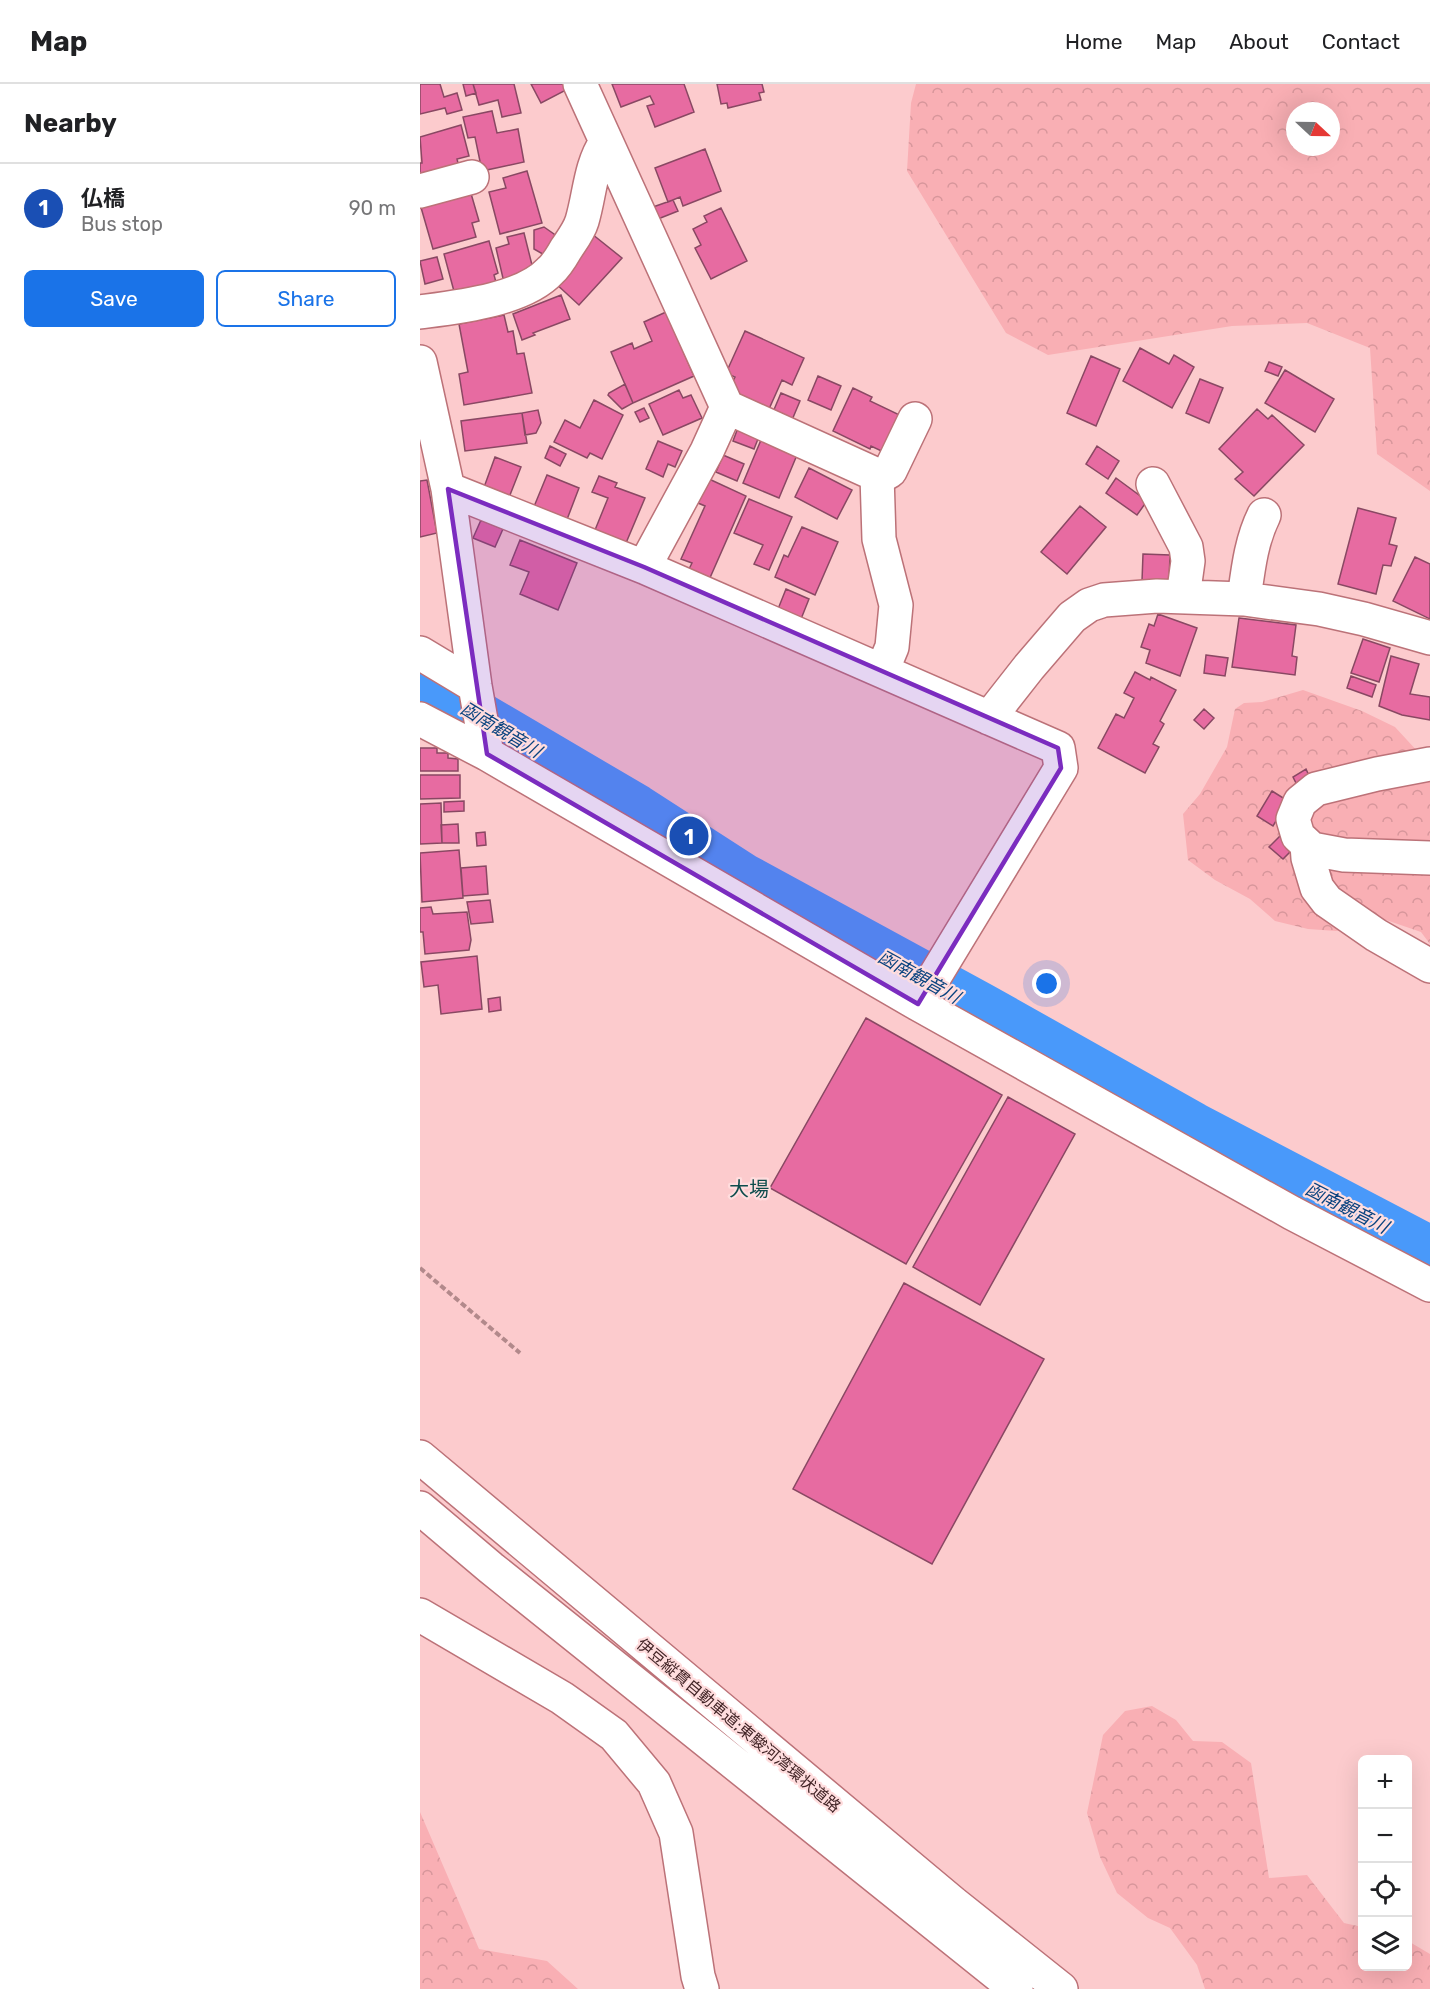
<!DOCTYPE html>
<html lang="en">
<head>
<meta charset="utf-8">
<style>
	:root { --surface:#fff; --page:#f2f2f2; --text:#202124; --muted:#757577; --line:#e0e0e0; --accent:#1a73e8 }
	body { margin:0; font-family:Rubik,"Noto Sans JP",sans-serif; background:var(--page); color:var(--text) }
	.controls { position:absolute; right:18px; bottom:18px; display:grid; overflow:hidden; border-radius:9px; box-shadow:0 6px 24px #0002 }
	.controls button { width:54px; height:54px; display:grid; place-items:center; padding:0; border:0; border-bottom:2px solid var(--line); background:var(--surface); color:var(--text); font:30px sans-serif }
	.compass { position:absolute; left:866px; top:18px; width:54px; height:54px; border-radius:50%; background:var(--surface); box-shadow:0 6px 24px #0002; rotate:112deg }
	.you { position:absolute; left:627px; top:900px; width:21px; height:21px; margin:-15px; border:4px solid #fff; border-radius:50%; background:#1a73e8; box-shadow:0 0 0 9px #1a73e833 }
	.badge { display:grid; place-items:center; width:39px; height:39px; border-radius:50%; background:var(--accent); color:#fff; font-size:20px; font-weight:700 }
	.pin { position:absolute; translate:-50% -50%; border:3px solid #fff; box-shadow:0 2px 6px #0006 }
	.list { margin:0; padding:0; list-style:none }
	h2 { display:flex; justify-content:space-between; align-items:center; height:78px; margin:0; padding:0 24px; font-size:26px }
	h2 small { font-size:20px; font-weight:400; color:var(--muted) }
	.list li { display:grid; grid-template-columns:39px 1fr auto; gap:18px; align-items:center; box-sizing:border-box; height:90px; padding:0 24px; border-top:2px solid var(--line) }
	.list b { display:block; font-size:22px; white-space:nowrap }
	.list p { margin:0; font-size:20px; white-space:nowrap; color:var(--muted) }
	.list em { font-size:20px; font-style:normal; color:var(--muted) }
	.actions { display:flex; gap:12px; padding:18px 24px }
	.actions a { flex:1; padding:14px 0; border:2px solid var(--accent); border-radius:9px; text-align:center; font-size:21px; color:var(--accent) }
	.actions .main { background:var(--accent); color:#fff }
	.icon { flex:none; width:33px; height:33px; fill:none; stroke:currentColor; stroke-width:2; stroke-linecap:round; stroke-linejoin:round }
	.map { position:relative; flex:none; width:1010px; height:1905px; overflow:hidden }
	header { display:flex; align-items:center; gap:36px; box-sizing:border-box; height:84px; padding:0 30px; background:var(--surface); border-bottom:2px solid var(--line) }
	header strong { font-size:28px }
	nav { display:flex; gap:33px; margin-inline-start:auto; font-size:21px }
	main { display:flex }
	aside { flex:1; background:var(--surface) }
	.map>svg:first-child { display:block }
	.forest { fill:url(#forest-crowns); fill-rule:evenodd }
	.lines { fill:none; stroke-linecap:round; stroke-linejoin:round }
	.river { stroke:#4999fa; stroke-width:52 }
	.building { fill:#e76ba1; stroke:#894863; stroke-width:1.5 }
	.minor-casing { stroke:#bc7278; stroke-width:36 }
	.highway-casing { stroke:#bc7278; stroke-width:36 }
	.path { stroke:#b2898b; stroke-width:4; stroke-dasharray:6 3; stroke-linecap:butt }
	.minor { stroke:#fff; stroke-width:33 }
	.highway { stroke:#fff; stroke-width:33 }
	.marked { fill:#7b2cbf; fill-opacity:0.2; stroke:#7b2cbf; stroke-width:4.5; stroke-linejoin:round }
	.labels { text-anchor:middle; stroke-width:4.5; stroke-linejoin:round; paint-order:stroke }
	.street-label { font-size:16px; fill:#422426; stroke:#ffddde }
	.water-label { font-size:18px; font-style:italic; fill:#0a437f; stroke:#ffddde }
	.quarter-label { font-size:20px; fill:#0d4c4c; stroke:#ffddde }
</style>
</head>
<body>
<header>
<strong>Map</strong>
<nav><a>Home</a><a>Map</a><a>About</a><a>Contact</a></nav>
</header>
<main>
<aside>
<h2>Nearby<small></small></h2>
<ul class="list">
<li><span class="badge" style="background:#1a4fb4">1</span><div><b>仏橋</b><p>Bus stop</p></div><em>90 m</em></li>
</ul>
<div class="actions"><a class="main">Save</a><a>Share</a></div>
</aside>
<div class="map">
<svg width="1010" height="1905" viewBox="0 0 1010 1905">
	<defs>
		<pattern id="forest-crowns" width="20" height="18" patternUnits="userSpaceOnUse" patternTransform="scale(1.5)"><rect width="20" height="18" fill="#f9afb4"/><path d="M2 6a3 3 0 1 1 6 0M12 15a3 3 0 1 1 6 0" fill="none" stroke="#d7969b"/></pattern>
	</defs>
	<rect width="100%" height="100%" fill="#fccbcd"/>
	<path class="forest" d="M496 0H1010V407L957 370 950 264 887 239 812 242 628 271 586 249 487 87 491 19ZM875 27H911V63H875Z
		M883 606 942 627 975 643 999 669 1010 671V860L1001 848 966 836 916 847 888 845 855 837 830 815 795 796 768 776 763 730 780 710 807 663 815 625 824 619 842 618Z
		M732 1622 756 1636 773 1657 802 1658 831 1679 849 1794 887 1791 924 1839 942 1843V1882H988V1857L1010 1870V1905H785L777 1881 750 1844 728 1834 697 1809 680 1773 667 1729 683 1651 705 1627Z
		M0 1728 59 1865 127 1877 158 1905H0Z"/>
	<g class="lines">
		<path class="river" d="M0 599 216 726 323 795 560 924 773 1044 1010 1168"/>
	</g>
	<path class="building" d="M0 0H20L24 13 37 9 42 26 27 30 25 24 0 30Z
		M43 0H53L56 9 46 12Z
		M53 0H94L101 29 82 33 78 16 59 21Z
		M111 0H146L148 5 121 19Z
		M192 0H264L274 28 235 43 227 22 234 20 230 12 201 23Z
		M297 0H342L344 8 339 9 341 16 308 24 307 19 301 20Z
		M72 27 77 49 98 45 104 78 62 87 55 53 48 54 43 33Z
		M41 41 49 72 37 75 40 87 0 98V79H2L0 53Z
		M285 65 301 107 263 122 260 113 248 118 235 84Z
		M107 87 122 139 80 150 69 108 86 104 83 94Z
		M50 106 59 137 52 139 56 153 13 165 0 120Z
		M253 116 258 127 238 135 233 123Z
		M301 124 327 177 291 195 275 164 281 161 273 145 287 138 284 132Z
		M124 143 141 155 128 173 114 165V146Z
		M104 149 114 189 85 203 76 164 89 160 87 153Z
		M172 150 202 174 159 221 134 198Z
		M69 157 78 189 74 191 77 202 35 211 24 170Z
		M17 173 23 195 5 200 0 177Z
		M141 211 150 235 113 249 115 251 102 256 93 230Z
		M246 228 274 292 213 319 191 268 212 259 214 265 232 257 224 238Z
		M84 231 88 248 93 247 97 270 104 269 112 309 44 321 39 290 48 288 39 240Z
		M325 247 384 274 372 301 362 296 349 325 315 309 313 297 315 293 306 289Z
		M720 264 749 280 754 271 774 283 752 324 703 297Z
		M671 272 700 285 676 342 647 329Z
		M849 278 862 283 858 292 845 287Z
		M865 286 914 315 895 348 845 319Z
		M398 292 421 302 411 326 388 316Z
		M780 295 803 304 789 339 766 329Z
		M205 300 213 319 202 325 188 311 189 309Z
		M433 304 452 313 450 317 488 335 470 371 451 362 450 365 413 347Z
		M259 306 263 314 271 311 282 334 243 351 229 320Z
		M361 309 380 317 372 336 353 328Z
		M174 316 203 331 182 375 170 369 167 374 134 358 145 336 160 344Z
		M224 324 229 334 220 338 215 328Z
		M837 325 848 335 852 331 884 361 834 412 815 395 823 388 799 365Z
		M118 326 121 339 116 349 105 351 102 329Z
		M102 329 107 359 45 367 41 337Z
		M319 341 340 350 334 365 313 357Z
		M341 356 377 371 359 414 323 399Z
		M238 357 262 367 255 383 248 380 243 393 226 385Z
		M130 362 146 370 140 382 125 374Z
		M677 362 699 377 688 395 666 380Z
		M303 371 324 380 317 397 296 388Z
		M75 373 101 383 88 416 63 406Z
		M389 384 432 406 417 435 375 413Z
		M127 391 159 404 146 438 113 425Z
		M179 392 197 399 195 403 225 414 206 459 175 446 188 414 172 408Z
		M696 394 727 417 717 431 686 409Z
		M289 395 326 412 289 496 268 487 272 479 261 475 285 422 278 419Z
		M7 396 17 449 0 453V397Z
		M329 415 372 433 349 486 334 480 343 461 314 449Z
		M660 422 686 443 647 490 621 468Z
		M938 424 976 434 969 460 977 462 971 482 963 481 956 510 918 500Z
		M61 436 83 445 75 463 53 454Z
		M382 443 418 458 395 511 355 493 364 471 368 473Z
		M100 456 157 479 138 526 100 510 109 488 90 481Z
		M723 470 750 471 749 498 722 497Z
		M995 473 1010 480V535L973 517Z
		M366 505 389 515 381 535 358 525Z
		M738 530 777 544 760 592 726 579 730 566 721 563 729 540 734 542Z
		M819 534 876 541 872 572 877 573 875 591 812 583Z
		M943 555 970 564 959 598 931 589Z
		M786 571 808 574 805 592 784 589Z
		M971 572 999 580 990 610 1010 613V636L982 631 959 622Z
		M715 588 730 596 731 593 756 606 740 637 744 640 733 660 739 663 725 689 678 664 696 630 704 634 714 614 704 609Z
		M931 592 956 601 952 613 927 604Z
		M784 625 794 634 784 645 774 636Z
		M0 664H17V669H28V674L38 675V687H0Z
		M886 685 890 694 877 701 873 693Z
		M0 691H40V714L0 715Z
		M852 707 868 717 853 742 837 732Z
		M44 717V727L24 728V718Z
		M21 719 22 759 0 760V720Z
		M38 740 39 759H22L21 741Z
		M65 748 66 761 57 762 56 749Z
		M863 749 877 761 863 775 849 763Z
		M39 766 43 814 2 818 0 769Z
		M66 782 68 810 43 812 41 784Z
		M70 816 73 838 51 840 47 818Z
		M11 823 13 830 47 828 51 856 49 866 5 870 3 848H0V824Z
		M57 872 62 925 21 930 18 901 4 903 1 878Z
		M80 913 81 926 69 928 68 915Z
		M446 934 582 1011 486 1180 350 1104Z
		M588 1013 655 1050 560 1221 493 1183Z
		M484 1199 624 1275 512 1480 373 1405Z"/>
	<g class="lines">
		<defs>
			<path id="minor" d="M160 0 307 323 457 391H463L470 387 495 335
				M0 107 52 93
				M0 228C38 223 103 216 130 187 137 181 142 172 146 165 152 156 159 147 162 137 170 110 170 82 186 58
				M0 278 28 405 55 602 67 670
				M457 391 459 455 476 521 472 563 462 587
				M733 400 766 463 768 477 763 513
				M28 405 224 483 638 664 641 684 498 920
				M224 483 287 367 307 323
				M824 515C828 486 831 457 844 431
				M0 569 55 602
				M569 634 609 583 652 533 669 521 684 516 737 512 824 515 899 525 944 535 1010 554
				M0 635 67 670 498 920 872 1129 1010 1201
				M1010 680 957 690 896 705 880 718 873 735 878 752 892 765 924 771 1010 774
				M887 761 888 774 897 804 907 817 956 851 1010 882
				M0 1531 142 1614 194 1651 234 1699 256 1749 278 1892 282 1905"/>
			<path id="highway" d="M0 1373 533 1819 641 1905
				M0 1424 71 1484 596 1905"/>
		</defs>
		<use href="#minor" class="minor-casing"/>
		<use href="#highway" class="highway-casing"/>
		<path class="path" d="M0 1184 100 1269"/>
		<use href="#minor" class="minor"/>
		<use href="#highway" class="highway"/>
	</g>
	<path class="marked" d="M28 405 224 483 638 664 641 684 498 920 67 670Z"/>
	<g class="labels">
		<g class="street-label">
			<text transform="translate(319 1641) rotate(40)" y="6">伊豆縦貫自動車道;東駿河湾環状道路</text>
		</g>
		<g class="water-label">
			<text transform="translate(81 646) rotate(31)" y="6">函南観音川</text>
			<text transform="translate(499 893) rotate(29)" y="6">函南観音川</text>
			<text transform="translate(927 1124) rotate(27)" y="6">函南観音川</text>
		</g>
		<g class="quarter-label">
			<text x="329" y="1112">大場</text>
		</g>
	</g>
</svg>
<div class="controls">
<button>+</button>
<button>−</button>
<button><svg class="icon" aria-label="locate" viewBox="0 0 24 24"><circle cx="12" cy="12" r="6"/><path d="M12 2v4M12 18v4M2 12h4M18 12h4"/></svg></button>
<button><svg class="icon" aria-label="layers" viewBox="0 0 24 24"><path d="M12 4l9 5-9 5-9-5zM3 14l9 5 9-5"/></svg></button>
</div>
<svg class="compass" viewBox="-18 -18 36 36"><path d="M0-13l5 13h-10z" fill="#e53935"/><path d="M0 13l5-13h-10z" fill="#757577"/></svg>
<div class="you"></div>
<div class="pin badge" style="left:269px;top:752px;background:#1a4fb4">1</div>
</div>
</main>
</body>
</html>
